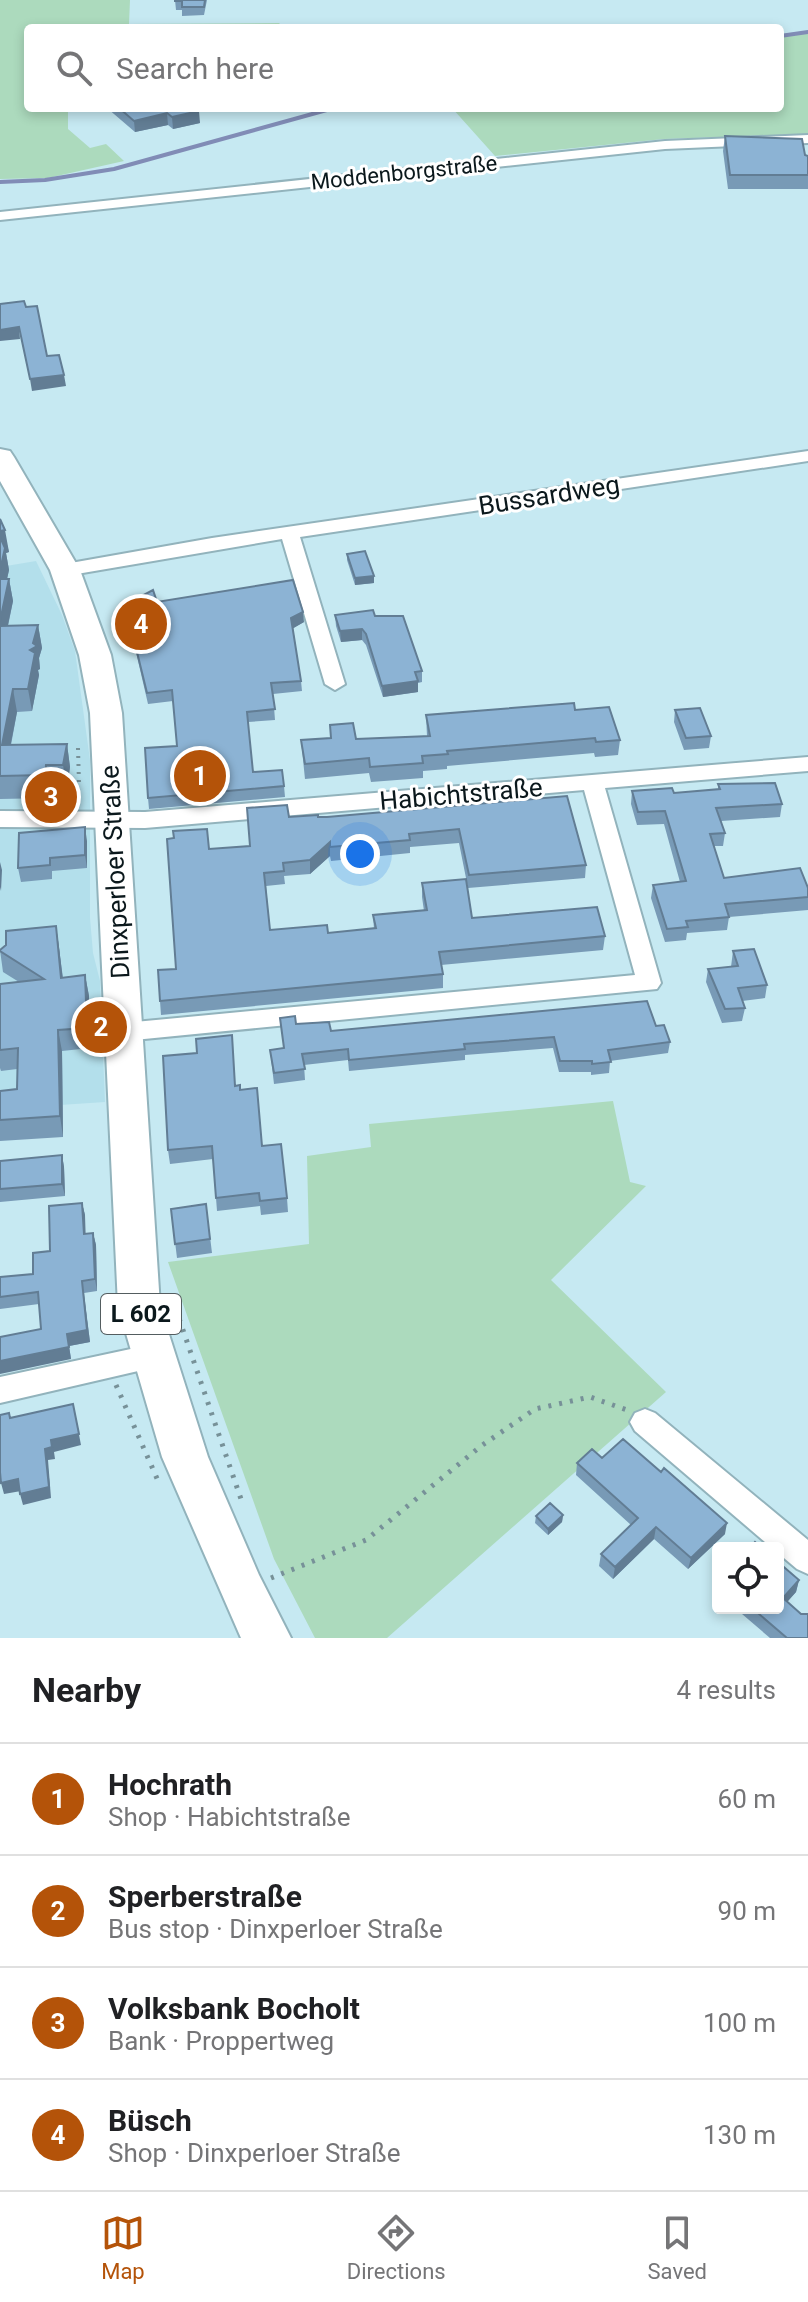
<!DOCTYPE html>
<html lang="en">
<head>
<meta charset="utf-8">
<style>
	:root { --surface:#fff; --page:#f6f6f6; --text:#202124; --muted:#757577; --line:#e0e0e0; --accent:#b45309 }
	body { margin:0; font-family:Roboto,sans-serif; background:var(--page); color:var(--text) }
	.controls { position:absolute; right:24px; bottom:24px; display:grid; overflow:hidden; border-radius:8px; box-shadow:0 4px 12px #0003 }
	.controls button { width:72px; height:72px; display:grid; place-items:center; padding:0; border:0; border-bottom:2px solid var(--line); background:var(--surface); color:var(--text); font:40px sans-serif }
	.you { position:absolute; left:360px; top:854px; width:28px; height:28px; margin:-20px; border:6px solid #fff; border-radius:50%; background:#1a73e8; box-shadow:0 0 0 12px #1a73e833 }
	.badge { display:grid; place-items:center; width:52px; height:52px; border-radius:50%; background:var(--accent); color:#fff; font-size:26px; font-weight:700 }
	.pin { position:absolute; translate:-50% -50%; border:4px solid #fff; box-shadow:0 2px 8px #0006 }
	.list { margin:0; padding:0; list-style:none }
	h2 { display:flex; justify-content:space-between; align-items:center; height:104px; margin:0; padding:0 32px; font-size:34px }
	h2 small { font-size:26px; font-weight:400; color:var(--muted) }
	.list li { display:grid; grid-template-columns:52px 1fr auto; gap:24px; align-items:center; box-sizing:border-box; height:112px; padding:0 32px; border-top:2px solid var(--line) }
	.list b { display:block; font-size:30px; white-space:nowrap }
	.list p { margin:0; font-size:26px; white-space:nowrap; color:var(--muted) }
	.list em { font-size:26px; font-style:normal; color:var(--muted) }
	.icon { flex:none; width:44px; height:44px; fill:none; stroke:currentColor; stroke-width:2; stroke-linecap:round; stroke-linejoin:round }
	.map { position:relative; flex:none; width:808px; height:1638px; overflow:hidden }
	.search { position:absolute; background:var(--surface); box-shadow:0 4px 12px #0003; left:24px; right:24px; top:24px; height:88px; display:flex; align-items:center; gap:20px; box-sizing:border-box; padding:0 28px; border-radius:8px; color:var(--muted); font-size:30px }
	.sheet { height:552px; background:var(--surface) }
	nav { display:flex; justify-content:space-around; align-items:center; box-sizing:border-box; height:112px; border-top:2px solid var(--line); background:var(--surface); font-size:22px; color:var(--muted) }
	nav a { display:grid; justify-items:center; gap:4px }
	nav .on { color:var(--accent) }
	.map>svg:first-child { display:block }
	.built { fill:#b3dfeb }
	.green { fill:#acdabd }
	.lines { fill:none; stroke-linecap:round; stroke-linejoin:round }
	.stream { stroke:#818cb6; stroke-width:4 }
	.minor-casing { stroke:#92b3bc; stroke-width:4 }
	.primary-casing { stroke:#92b3bc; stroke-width:4 }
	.path-far1 { stroke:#779198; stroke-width:4; stroke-dasharray:2 6; stroke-linecap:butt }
	.path { stroke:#779198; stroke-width:5; stroke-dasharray:3 8; stroke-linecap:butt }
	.minor { fill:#fff; fill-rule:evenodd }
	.primary { fill:#fff; fill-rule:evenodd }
	.wall { fill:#789ab6 }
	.shaded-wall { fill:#627d94 }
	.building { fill:#8cb3d4; stroke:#627d94; stroke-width:2 }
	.labels { text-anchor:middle; stroke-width:6; stroke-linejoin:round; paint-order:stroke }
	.far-street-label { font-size:22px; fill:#0b181c; stroke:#fff }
	.shield { fill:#fff; stroke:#545d60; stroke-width:2 }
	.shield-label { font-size:24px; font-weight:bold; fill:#0b181c }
	.street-label { font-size:26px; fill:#0b181c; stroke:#fff }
</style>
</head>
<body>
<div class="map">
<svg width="808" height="1638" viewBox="0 0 808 1638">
	<rect width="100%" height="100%" fill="#c6e9f2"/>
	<path class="built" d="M36 561 62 615 75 651 90 760V918L93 953 100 981 105 1102 0 1109V567Z"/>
	<path class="green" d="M0 0H130L129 24 279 23 284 28H28V108H68V129L90 148 106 144 124 161 48 178 0 179Z
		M808 32V134L664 139 495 156 452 108H780V36Z
		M613 1101 630 1182 646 1186 551 1280 666 1392 387 1638H315L274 1559 168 1262 309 1244 307 1156 371 1147 369 1124Z"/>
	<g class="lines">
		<path class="stream" d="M780 36 808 32
			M0 182 45 180 114 169 334 108"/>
		<defs>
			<path id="minor" d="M808 135V143L665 149 0 220V212L665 141Z
				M808 451V461L300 537 345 684 335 690 325 684 282 539 65 576 55 570 65 564 212 538Z
				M808 757V771L605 788 661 983 657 989 124 1041 115 1039 112 1032 115 1025 124 1023 635 975 584 790 145 828 0 827V811L145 812Z
				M154 1344 164 1347 168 1356 164 1365 0 1403V1377Z
				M645 1409 655 1413 808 1540V1574L797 1569 778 1553V1548H772L635 1431 630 1422 635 1413Z"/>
			<path id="primary" d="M0 449 10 451 14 457 80 570 111 655 122 713 160 1306 208 1457 259 1575 291 1638H241L162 1457 118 1306 90 713 79 655 50 570 0 481Z"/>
		</defs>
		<use href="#minor" class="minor-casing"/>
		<use href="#primary" class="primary-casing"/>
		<path class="path-far1" d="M78 748 79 784 82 785"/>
		<path class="path" d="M172 1298 242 1502
			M116 1385 159 1483
			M271 1578 366 1540 481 1446 535 1409 590 1397 627 1410"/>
		<use href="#minor" class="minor"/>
		<use href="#primary" class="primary"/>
	</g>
	<path class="wall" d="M175 0H207L204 15 182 16V10H176Z
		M107 108H195L200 123 173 129 168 125 135 132Z
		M725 136 808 156V189H728L723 151Z
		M0 519 9 552 6 553 9 570 7 579H9L13 601 8 626 38 625 42 648 39 658 40 669 38 670 39 675 32 711 17 712 11 745 67 744 70 767 67 788H50L49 798 0 799Z
		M347 554 374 576V583L355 585 347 560Z
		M157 602 304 622 293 628 301 681 302 691 273 694 275 720 248 722 253 772 284 786 285 797 149 809 148 798 177 746 173 701 148 704 129 622 127 611Z
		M335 615 375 616 422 671V682L418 683V692L383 697 366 645 362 640 341 642 336 626Z
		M575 710 620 740 618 755 595 757 594 753 447 766V769L423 771V778L371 782 369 773 305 779 301 740 330 738V725L356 739 427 736 426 715Z
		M675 710 711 736 709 748 684 750 674 722Z
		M718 784 782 804 780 817 721 821 725 833 723 846H714L724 878 808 888V910L729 917 727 930 687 933 686 940 665 942 651 898 653 885 680 882 664 824 637 825 631 804 632 791 674 793 718 789Z
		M567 796 586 865 585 878 468 888 459 843 410 847V853L331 861 330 856 310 874 284 876 285 884 266 886 270 930 328 933 374 929 373 915 424 911 422 897V883L472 918 605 936 603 950 441 965 443 974V988L161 1015 160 1001 176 969 209 849 250 846 289 817H327Z
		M87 841V868L52 871V879L21 882 18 868Z
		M56 926 63 978 85 975 89 996 90 1048 62 1051 63 1137 0 1141V1091L17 1089V1069L1 1071 0 1068V984L19 982 3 972 0 950Z
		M733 951 767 985 765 998 742 1001 745 1008 742 1021 722 1023 706 982 708 969 731 967Z
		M296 1024 331 1031 656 1026 670 1042 668 1053 610 1061 609 1073 591 1075V1072H559L553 1048 465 1055V1060L349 1071 348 1060 304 1065 305 1080 274 1084 270 1050 283 1049Z
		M236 1086 240 1090 262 1146 287 1198 288 1212 261 1215 260 1206 217 1211 213 1159 170 1164 168 1150Z
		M62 1155 64 1167 65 1196 0 1202V1161Z
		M82 1203 85 1215V1234L93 1233 96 1245 97 1291 84 1293 90 1342 69 1346 71 1359 41 1329 39 1304 0 1309V1277L33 1274Z
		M206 1204 212 1253 177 1258 171 1209Z
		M602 1458 725 1534 688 1569 654 1539 613 1579 599 1566 601 1554 631 1525 576 1475 577 1463Z
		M563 1515 562 1522 548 1535 535 1523 536 1516Z
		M799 1580 796 1592 787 1602 801 1614 808 1638H770L735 1608H778Z"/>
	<path class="shaded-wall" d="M199 111 200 123 173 129 172 117Z
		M167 113 168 125 135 132 134 121Z
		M19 327 20 339 0 341V330Z
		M64 375 66 386 32 391 30 379Z
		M5 530 9 552 6 553 9 570 2 601 0 591V531Z
		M374 576V583L355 585V578Z
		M9 579 13 601 3 648 0 631V621Z
		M303 612 304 622 292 629 291 618Z
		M38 625 42 648 39 658 40 669 38 670 39 675 32 711 28 689 30 650Z
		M362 629V640L341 642 340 631Z
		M418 681V692L383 697 382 686Z
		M13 689 17 712 6 768 2 745Z
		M67 744 70 767 67 788 63 765Z
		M46 765 50 788 49 798 45 775Z
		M85 827 87 841V868L85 855Z
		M330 842V856L310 874V860Z
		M0 862 2 870 1 891 0 887Z
		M56 926 59 947 65 998 61 978Z
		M85 975 89 996 90 1048 87 1028Z
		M58 1030 62 1051 63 1137 60 1116Z
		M62 1155 64 1167 65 1196 62 1184Z
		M82 1203 85 1215 86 1246 84 1234Z
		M93 1233 96 1245 97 1291 95 1279Z
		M82 1281 90 1342 69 1346 71 1359 0 1374V1361L67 1334Z
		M73 1404 81 1445 54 1452 55 1459 48 1460 51 1498 23 1505 20 1494 45 1449Z
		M18 1479 21 1491 4 1494 1 1483Z
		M563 1515 562 1522 548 1535V1529Z
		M727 1523 725 1534 688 1569 691 1558Z
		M656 1527 654 1539 613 1579 615 1567Z
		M799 1580 796 1592 780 1610 783 1598Z"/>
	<path class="building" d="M175 0H205L204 7H182V1H175Z
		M119 108H195L199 111 172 117 167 113 134 121Z
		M725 136 802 139 805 155 808 156V175H730Z
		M24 301 26 307 37 306 47 356 59 355 64 375 30 379 19 327 0 330V304Z
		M0 519 5 530 0 531Z
		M0 537 5 548 0 570Z
		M365 551 374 576 355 578 347 554Z
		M0 579H9L0 621Z
		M293 580 303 612 291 618 301 681 271 683 275 709 247 712 253 772 282 770 284 786 148 798 145 748 177 746 172 690 147 693 127 611 136 599 153 590 157 602Z
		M373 610 375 616H403L422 671 415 672 418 681 382 686 366 634 362 629 340 631 335 615Z
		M38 625 33 643 37 646 30 650 35 653 28 689H13L2 745 67 744 63 765H46L45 775 0 776V626Z
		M574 703 575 710 609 707 620 740 596 742 595 738 447 751 448 754 422 756 423 763 370 767 369 758 305 764 301 740 331 738 330 725 353 723 356 739 430 736 426 715Z
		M700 708 711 736 686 738 675 710Z
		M775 783 782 804 716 808 725 833 710 834 724 878 800 868 808 888V897L725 904 729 917 686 921 688 927 667 929 653 885 686 881 665 811 638 812 632 791 672 788 674 793 720 789 718 784Z
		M567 796 586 865 469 875 459 829 409 834 410 840 330 847V842L310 860 283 863 284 871 264 873 270 930 327 925 328 933 376 928 373 915 427 910 422 883 466 879 472 918 597 907 605 936 439 952 443 974 160 1001 158 970 176 969 167 839 174 838 173 831 207 829 209 849 250 846 247 808 287 805 289 817 318 815V817H327Z
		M85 827V855L50 858V865L18 868 19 833Z
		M56 926 61 978 85 975 87 1028 58 1030 60 1116 0 1120V1091L17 1089 18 1048 0 1050V984L44 979 0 951V950L6 945V931Z
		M754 949 767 985 738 988 745 1008 725 1009 708 969 738 966 733 951Z
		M647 1001 656 1026 664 1025 670 1042 608 1050 611 1062 592 1064V1061H560L554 1037 464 1044 465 1049 349 1060 348 1049 302 1054 305 1069 274 1073 270 1050 284 1048 280 1018 295 1016 296 1024 329 1022 331 1031Z
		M232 1035 235 1086 240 1085V1090L257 1088 262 1146 281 1144 287 1198 260 1201 259 1193 216 1198 212 1146 168 1150 163 1056 197 1053 196 1039Z
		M62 1155V1184L0 1189V1161Z
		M82 1203 84 1234 93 1233 95 1279 82 1281 87 1330 67 1334 69 1347 0 1361V1337L41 1329 38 1292 0 1297V1277L33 1274V1253L50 1251 49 1206Z
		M206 1204 210 1239 175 1244 171 1209Z
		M73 1404 79 1434 51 1440 52 1447 45 1449 49 1487 20 1494 18 1479 1 1483 0 1472V1415L9 1413 10 1418Z
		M623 1439 661 1472 664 1468 727 1523 691 1558 656 1527 615 1567 601 1554 638 1518 577 1463 592 1449 602 1458Z
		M550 1503 563 1515 548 1529 536 1516Z
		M755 1542 762 1548H750Z
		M778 1562 799 1580 783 1598 801 1614H808V1638H787L752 1608H778Z"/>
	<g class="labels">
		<g class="far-street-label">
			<text transform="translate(404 172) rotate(-6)" y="8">Moddenborgstraße</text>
		</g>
		<rect class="shield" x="101" y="1294" width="80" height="40" rx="6"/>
		<g class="shield-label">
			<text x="141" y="1322">L 602</text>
		</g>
		<g class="street-label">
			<text transform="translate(549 495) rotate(-9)" y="9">Bussardweg</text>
			<text transform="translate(461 794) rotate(-5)" y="9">Habichtstraße</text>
			<text transform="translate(115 872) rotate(-93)" y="9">Dinxperloer Straße</text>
		</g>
	</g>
</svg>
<div class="controls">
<button><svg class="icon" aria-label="locate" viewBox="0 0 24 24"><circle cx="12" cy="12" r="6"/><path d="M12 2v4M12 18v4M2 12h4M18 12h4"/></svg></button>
</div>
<div class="you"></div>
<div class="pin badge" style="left:200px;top:776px">1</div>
<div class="pin badge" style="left:101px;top:1027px">2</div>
<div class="pin badge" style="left:51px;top:797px">3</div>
<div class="pin badge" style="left:141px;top:624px">4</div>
<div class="search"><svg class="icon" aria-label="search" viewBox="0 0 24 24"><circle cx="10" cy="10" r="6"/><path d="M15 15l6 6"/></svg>Search here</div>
</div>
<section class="sheet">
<h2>Nearby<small>4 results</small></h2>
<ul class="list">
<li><span class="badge">1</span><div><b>Hochrath</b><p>Shop · Habichtstraße</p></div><em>60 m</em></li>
<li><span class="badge">2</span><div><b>Sperberstraße</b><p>Bus stop · Dinxperloer Straße</p></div><em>90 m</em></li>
<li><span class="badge">3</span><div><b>Volksbank Bocholt</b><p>Bank · Proppertweg</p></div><em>100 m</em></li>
<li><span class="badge">4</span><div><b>Büsch</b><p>Shop · Dinxperloer Straße</p></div><em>130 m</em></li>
</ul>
</section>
<nav>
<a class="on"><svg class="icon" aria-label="map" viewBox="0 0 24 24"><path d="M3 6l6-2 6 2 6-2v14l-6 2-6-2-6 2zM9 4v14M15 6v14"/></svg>Map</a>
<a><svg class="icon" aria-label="directions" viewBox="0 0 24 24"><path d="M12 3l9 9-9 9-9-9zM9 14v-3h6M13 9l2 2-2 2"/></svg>Directions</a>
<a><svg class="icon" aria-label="saved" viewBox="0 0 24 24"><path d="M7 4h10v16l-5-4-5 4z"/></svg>Saved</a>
</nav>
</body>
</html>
